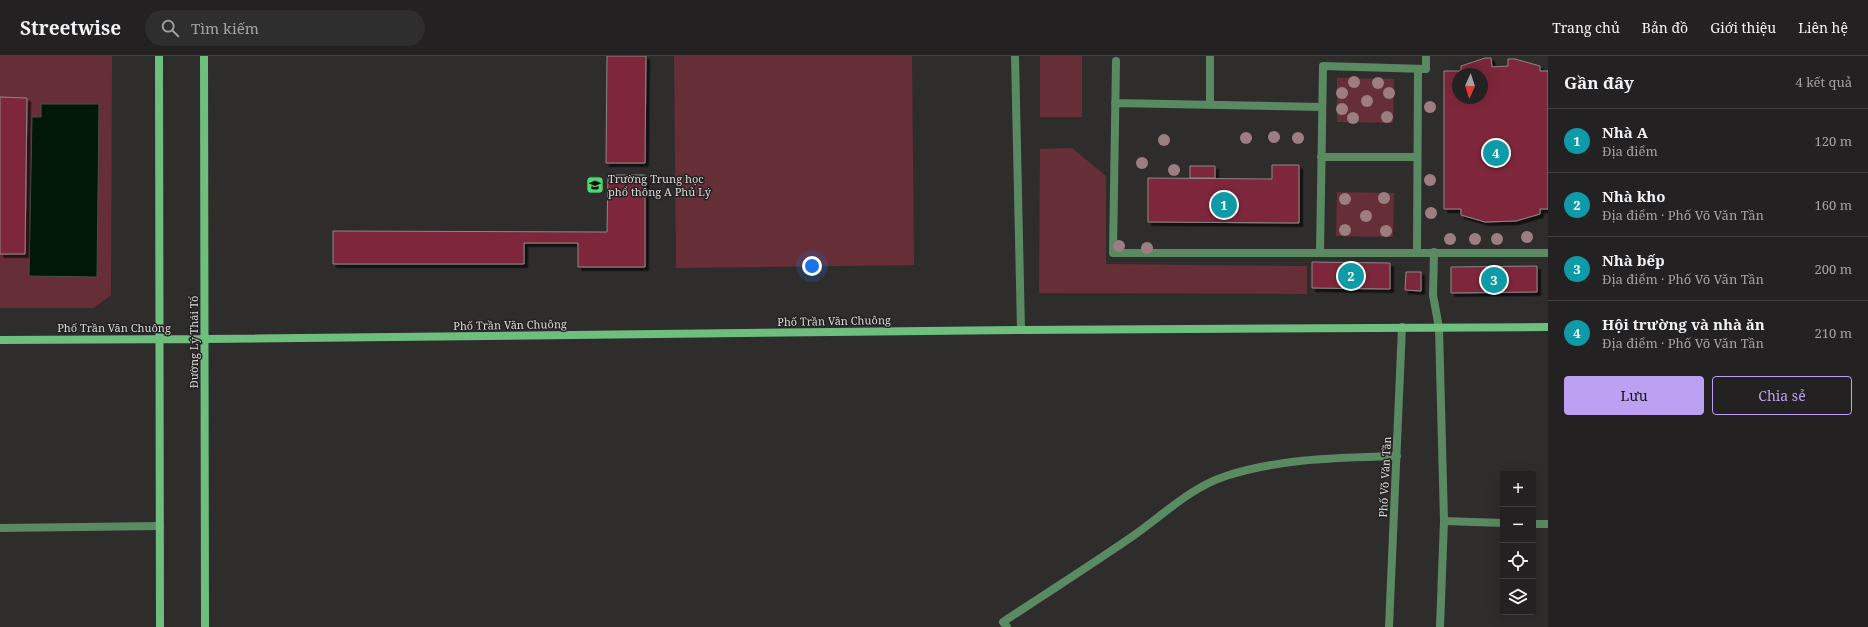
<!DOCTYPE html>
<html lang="vi">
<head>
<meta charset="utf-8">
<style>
	:root { --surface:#232121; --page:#2f2e2e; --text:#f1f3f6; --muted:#a3a3a5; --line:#403e3f; --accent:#bca0f2 }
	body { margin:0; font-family:"Noto Serif",serif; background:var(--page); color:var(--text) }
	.controls { position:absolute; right:12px; bottom:12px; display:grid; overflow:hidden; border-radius:4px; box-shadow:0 4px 16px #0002 }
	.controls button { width:36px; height:36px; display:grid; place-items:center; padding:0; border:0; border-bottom:1px solid var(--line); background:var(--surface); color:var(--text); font:20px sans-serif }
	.compass { position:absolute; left:1452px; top:12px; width:36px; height:36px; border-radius:50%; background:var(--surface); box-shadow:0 4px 16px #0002; rotate:183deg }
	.you { position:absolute; left:812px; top:210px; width:14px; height:14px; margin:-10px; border:3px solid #fff; border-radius:50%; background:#1a73e8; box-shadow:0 0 0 6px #1a73e833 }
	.badge { display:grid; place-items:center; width:26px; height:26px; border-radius:50%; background:var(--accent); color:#fff; font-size:13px; font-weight:700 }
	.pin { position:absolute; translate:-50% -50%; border:2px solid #fff; box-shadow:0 1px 4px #0006 }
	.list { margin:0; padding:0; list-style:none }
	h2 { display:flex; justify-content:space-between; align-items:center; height:52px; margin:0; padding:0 16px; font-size:17px }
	h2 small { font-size:13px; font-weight:400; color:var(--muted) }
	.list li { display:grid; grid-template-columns:26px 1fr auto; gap:12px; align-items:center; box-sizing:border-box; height:64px; padding:0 16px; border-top:1px solid var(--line) }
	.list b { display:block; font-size:15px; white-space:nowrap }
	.list p { margin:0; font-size:13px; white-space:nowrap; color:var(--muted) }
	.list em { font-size:13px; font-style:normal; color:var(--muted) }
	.actions { display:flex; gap:8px; padding:12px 16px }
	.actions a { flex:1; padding:9px 0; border:1px solid var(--accent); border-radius:4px; text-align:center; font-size:14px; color:var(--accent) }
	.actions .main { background:var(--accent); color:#111 }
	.icon { flex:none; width:22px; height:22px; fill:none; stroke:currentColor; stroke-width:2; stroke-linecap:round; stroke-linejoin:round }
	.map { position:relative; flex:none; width:1548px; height:571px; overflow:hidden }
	header { display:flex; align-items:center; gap:24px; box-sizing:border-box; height:56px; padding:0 20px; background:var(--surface); border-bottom:1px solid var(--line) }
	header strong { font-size:19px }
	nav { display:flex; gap:22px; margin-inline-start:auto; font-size:14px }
	.search { width:280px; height:36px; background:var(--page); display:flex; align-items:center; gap:10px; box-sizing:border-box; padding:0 14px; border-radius:22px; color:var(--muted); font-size:15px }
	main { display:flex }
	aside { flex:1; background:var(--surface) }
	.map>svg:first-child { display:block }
	.green { fill:#662f38 }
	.water { fill:#011806; stroke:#425145 }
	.building { fill:#7e263a; stroke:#8c8888; fill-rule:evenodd; filter:url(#shadow) }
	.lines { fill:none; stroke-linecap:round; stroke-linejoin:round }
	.lane { stroke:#598a62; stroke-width:8 }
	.street { stroke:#598a62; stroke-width:8 }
	.secondary { stroke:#6ebf7e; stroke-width:8 }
	.tree { fill:#9c7e81 }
	.labels { text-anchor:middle; stroke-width:3; stroke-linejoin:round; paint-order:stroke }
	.poi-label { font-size:11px; fill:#d9d7d7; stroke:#252223; text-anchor:start }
	.street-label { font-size:11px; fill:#d9d7d7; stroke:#252223 }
</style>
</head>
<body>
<header>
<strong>Streetwise</strong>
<div class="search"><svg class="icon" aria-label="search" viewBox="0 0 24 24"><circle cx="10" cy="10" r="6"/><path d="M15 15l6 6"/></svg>Tìm kiếm</div>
<nav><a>Trang chủ</a><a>Bản đồ</a><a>Giới thiệu</a><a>Liên hệ</a></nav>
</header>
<main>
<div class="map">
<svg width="1548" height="571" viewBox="0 0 1548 571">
	<defs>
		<filter id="shadow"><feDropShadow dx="3.5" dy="3.5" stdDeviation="0" flood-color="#0009"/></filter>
	</defs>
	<rect width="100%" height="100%" fill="#2f2c2c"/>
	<path class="green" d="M0 0H112L111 239 94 252H0Z
		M674 0H912L914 209 676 212Z
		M1040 0H1082V61H1040Z
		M1337 22 1394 23 1393 67 1337 66Z
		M1072 92 1106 120V208L1307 210V238L1039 237 1040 93Z
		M1337 136 1394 137 1393 181 1336 180Z"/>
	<path class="water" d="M41 48H99L97 221 29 220 32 61H41Z"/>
	<path class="building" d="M607 0H646L645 107H606Z
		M1485 2H1491L1492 11 1508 10V3H1515L1540 10V15H1548V153H1540V158L1516 165 1485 166 1461 159V153H1444V15H1461V10ZM1458 18H1482V42H1458Z
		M0 41 27 42 25 198H0Z
		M1272 109H1299V167L1148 166V122L1272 123Z
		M1190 110H1215V122H1190Z
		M608 119H645V211H578V187H524V208H333V175L607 176Z
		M1312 206 1390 207V233L1312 232Z
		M1537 210V236L1451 237V211Z
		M1406 216H1421V235L1405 234Z"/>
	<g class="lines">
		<path class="lane" d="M1116 5 1113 197H1548
			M1115 47 1322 51
			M1210 49V0
			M1321 101H1417
			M1434 196 1433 239 1439 272
			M1320 197 1323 10 1426 13V0
			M1417 197 1418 13"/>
		<path class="street" d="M1015 0 1021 274
			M1439 272 1444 465 1440 571
			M1444 465 1503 467
			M1533 468H1548
			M0 472 160 470
			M1007 571 1003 566C1045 538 1088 511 1130 482 1161 461 1189 432 1226 420 1281 402 1340 402 1397 400
			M1389 571 1402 271"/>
		<path class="secondary" d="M159 0 160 571
			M204 0 205 571
			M0 284 205 283 1021 274 1548 271"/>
	</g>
	<g class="tree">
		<circle cx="1354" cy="26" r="6"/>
		<circle cx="1378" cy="27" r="6"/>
		<circle cx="1342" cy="37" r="6"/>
		<circle cx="1389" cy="37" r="6"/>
		<circle cx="1367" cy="45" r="6"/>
		<circle cx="1430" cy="51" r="6"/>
		<circle cx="1342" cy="53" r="6"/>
		<circle cx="1387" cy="61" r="6"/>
		<circle cx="1353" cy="62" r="6"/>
		<circle cx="1274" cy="81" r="6"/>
		<circle cx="1246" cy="82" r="6"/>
		<circle cx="1298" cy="82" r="6"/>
		<circle cx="1164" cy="84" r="6"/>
		<circle cx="1142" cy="107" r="6"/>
		<circle cx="1174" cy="114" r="6"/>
		<circle cx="1430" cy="124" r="6"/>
		<circle cx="1384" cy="142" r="6"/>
		<circle cx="1345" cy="143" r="6"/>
		<circle cx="1431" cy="157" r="6"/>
		<circle cx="1366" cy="160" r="6"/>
		<circle cx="1345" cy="174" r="6"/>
		<circle cx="1386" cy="175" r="6"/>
		<circle cx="1527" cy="181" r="6"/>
		<circle cx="1450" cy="183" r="6"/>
		<circle cx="1475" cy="183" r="6"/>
		<circle cx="1497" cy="183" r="6"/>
		<circle cx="1119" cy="190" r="6"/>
		<circle cx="1147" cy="192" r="6"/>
	</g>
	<defs>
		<symbol id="school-square" viewBox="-11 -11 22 22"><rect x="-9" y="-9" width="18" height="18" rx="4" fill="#51d674" stroke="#252223"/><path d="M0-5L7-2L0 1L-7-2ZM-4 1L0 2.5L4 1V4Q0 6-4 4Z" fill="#111"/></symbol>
	</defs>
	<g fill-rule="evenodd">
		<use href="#school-square" x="585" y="119" width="20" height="20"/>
	</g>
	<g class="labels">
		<g class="poi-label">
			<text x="608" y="127">Trường Trung học<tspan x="608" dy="13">phổ thông A Phủ Lý</tspan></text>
		</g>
		<g class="street-label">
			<text transform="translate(834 265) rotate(-1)" y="4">Phố Trần Văn Chuông</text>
			<text transform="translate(510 269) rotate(-1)" y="4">Phố Trần Văn Chuông</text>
			<text x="114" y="276">Phố Trần Văn Chuông</text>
			<text transform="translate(194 286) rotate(-90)" y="4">Đường Lý Thái Tổ</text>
			<text transform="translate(1385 421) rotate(-87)" y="4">Phố Võ Văn Tần</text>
		</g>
	</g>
</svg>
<div class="controls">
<button>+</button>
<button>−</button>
<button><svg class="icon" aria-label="locate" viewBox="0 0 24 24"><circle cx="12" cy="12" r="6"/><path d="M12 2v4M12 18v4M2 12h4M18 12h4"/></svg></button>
<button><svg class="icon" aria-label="layers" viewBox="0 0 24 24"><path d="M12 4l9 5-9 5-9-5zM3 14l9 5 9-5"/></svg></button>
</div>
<svg class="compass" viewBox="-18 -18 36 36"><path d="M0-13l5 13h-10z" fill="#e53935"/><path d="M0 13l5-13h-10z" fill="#a3a3a5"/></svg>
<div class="you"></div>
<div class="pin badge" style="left:1224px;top:149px;background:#0f9aa8">1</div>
<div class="pin badge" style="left:1351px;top:220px;background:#0f9aa8">2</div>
<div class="pin badge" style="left:1494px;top:224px;background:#0f9aa8">3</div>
<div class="pin badge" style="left:1496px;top:97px;background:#0f9aa8">4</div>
</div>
<aside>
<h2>Gần đây<small>4 kết quả</small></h2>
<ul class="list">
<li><span class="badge" style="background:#0f9aa8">1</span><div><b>Nhà A</b><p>Địa điểm</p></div><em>120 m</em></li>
<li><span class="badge" style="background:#0f9aa8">2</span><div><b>Nhà kho</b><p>Địa điểm · Phố Võ Văn Tần</p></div><em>160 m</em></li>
<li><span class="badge" style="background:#0f9aa8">3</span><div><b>Nhà bếp</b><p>Địa điểm · Phố Võ Văn Tần</p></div><em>200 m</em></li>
<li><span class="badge" style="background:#0f9aa8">4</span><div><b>Hội trường và nhà ăn</b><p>Địa điểm · Phố Võ Văn Tần</p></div><em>210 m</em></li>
</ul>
<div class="actions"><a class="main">Lưu</a><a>Chia sẻ</a></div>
</aside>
</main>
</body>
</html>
